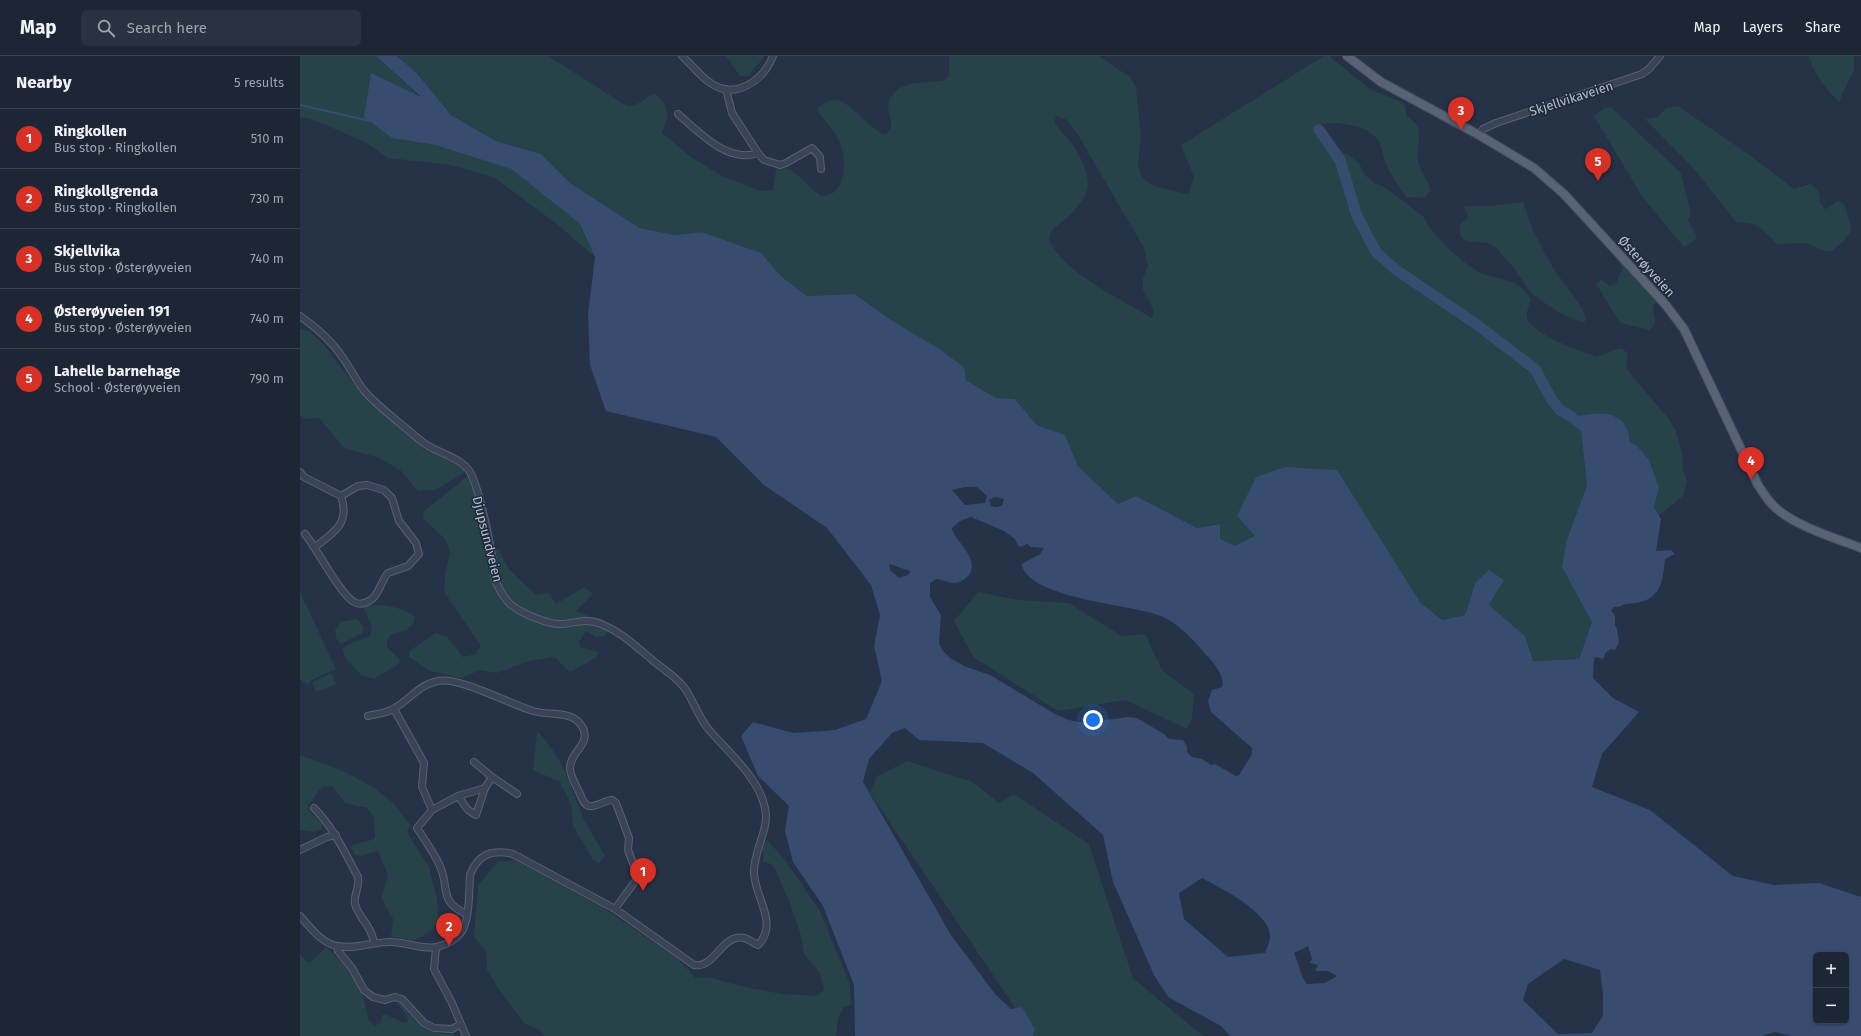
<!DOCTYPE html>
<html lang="en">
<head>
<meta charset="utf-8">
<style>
	:root { --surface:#1c2635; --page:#293241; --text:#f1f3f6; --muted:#a0a5ad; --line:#3a4350; --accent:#d93025 }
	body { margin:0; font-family:"Fira Sans",sans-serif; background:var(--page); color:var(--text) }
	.controls { position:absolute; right:12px; bottom:12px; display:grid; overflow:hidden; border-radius:6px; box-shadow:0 1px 3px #0004 }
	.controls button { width:36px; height:36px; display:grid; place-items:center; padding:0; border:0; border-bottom:1px solid var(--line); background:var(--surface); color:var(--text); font:20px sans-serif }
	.you { position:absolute; left:793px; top:664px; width:14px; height:14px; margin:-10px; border:3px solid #fff; border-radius:50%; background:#1a73e8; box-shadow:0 0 0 6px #1a73e833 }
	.badge { display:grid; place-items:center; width:26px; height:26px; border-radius:50%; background:var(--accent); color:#fff; font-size:13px; font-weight:700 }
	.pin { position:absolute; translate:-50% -33px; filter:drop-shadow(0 1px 2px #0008) }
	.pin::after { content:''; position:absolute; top:21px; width:14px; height:12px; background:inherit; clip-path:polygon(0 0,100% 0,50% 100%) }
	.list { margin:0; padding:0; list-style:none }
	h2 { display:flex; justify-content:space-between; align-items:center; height:52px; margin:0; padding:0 16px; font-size:17px }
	h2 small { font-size:13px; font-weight:400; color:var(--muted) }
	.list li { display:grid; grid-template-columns:26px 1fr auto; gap:12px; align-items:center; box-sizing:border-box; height:60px; padding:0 16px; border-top:1px solid var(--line) }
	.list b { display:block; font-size:15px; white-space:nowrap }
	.list p { margin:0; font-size:13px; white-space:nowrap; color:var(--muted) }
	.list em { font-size:13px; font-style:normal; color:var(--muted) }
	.icon { flex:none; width:22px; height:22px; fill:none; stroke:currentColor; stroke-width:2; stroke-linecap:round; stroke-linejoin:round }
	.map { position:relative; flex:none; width:1561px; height:980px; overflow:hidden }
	header { display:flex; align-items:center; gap:24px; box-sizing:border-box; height:56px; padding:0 20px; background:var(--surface); border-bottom:1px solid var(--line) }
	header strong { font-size:19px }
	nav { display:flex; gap:22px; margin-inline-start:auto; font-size:14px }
	.search { width:280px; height:36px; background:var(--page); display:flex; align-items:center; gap:10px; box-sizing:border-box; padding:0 14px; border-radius:6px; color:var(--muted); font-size:15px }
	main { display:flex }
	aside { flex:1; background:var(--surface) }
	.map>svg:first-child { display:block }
	.green { fill:#274248; fill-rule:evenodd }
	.water { fill:#374c6f; fill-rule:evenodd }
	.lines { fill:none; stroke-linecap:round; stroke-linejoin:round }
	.stream { stroke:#374c6f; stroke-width:2 }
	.river { stroke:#374c6f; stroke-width:11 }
	.minor-casing { stroke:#586273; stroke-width:8 }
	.major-casing { stroke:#434d5f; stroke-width:10 }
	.minor { stroke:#3a4456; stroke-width:6 }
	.major { stroke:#586376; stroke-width:8 }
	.labels { text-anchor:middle; stroke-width:3; stroke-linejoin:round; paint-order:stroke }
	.street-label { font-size:13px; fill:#b8c0cf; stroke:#1e293b }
</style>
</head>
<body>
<header>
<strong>Map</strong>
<div class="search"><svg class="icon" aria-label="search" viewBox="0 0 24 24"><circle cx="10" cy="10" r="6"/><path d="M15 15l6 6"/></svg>Search here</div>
<nav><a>Map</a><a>Layers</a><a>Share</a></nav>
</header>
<main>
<aside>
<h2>Nearby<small>5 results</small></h2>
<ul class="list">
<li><span class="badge">1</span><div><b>Ringkollen</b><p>Bus stop · Ringkollen</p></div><em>510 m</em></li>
<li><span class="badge">2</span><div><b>Ringkollgrenda</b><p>Bus stop · Ringkollen</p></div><em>730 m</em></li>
<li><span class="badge">3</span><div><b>Skjellvika</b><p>Bus stop · Østerøyveien</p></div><em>740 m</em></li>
<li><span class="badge">4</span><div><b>Østerøyveien 191</b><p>Bus stop · Østerøyveien</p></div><em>740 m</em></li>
<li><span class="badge">5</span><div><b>Lahelle barnehage</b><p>School · Østerøyveien</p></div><em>790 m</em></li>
</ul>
</aside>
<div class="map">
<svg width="1561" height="980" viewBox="0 0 1561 980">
	<rect width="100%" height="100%" fill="#253247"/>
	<path class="green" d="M0 0H76L122 43 92 82 135 89 211 113 280 168 295 201 258 169 195 122 151 109 88 102 65 86 14 64 0 61Z
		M97 0H248L327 50C338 51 344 41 355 38L364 47 368 59 362 77 391 101 422 120 460 135 473 134 476 113C492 107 508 131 521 140 545 141 547 107 541 90 537 78 526 66 518 56L519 50C524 48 528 44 534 44 551 43 568 75 586 78 595 70 590 64 588 53 587 45 594 34 602 31 614 25 631 27 645 24L649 20V0H799L830 21 836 31 841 79 838 109 842 121 846 125 857 131 888 138 894 121 881 89 1024 0H1029L1070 33 1104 47 1107 60C1130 75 1113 86 1119 108 1122 117 1128 125 1131 134L1124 142 1106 141C1098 130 1091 119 1085 106 1083 101 1082 94 1080 88 1074 74 1057 70 1043 68 1036 67 1026 66 1019 70L1033 98 1038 95 1047 98 1059 107 1065 119 1075 127 1086 132 1124 161C1131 179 1164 209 1181 217 1204 226 1215 220 1231 243 1230 248 1226 256 1227 261 1230 278 1282 295 1297 301L1319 292 1324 294 1328 298 1326 310 1328 315 1369 363 1375 373 1382 396 1383 414 1387 426 1383 440 1359 459 1354 451 1359 432 1337 389 1330 386 1327 372 1315 360 1299 357 1285 359 1271 367 1281 375 1287 429 1267 483 1280 541 1292 566 1279 603 1233 605 1225 580 1189 549 1204 524 1175 527 1165 559 1142 564 1120 546 1105 524 956 480 935 491 920 483 919 468 897 472 836 440 818 448 778 410 765 379 737 369 715 343 696 342 666 324 664 311 638 292 591 264 556 238 507 240 482 221 461 197 402 176 375 179 340 172 270 127 241 98 196 85 151 59 116 16ZM757 60 767 64 778 79 844 192 848 210 843 222V234L854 255 852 262C845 259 840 254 833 251 809 237 757 210 749 182 753 169 764 166 773 156 779 149 788 139 788 129 788 114 779 96 769 84 764 78 758 73 754 65Z
		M426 0H465L448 20H440Z
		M1509 0H1554V14L1541 41 1540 46C1526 35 1513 17 1509 0Z
		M1378 50 1444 95 1494 133 1510 128C1527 137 1514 147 1526 153L1538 145 1544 148 1552 174 1544 185 1532 195H1525L1506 187 1477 188 1462 173 1453 168 1436 166 1394 113 1345 63 1357 61 1367 52Z
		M1311 51 1381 117 1391 157 1388 164 1397 181 1395 184 1384 191 1343 142 1294 60 1304 52Z
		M1223 146 1233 174 1253 212 1278 246 1286 262 1285 266C1271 265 1240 246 1230 235 1221 223 1214 211 1204 201 1200 196 1196 190 1190 188 1176 183 1157 192 1160 169L1168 161 1164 150H1190Z
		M1318 204 1359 246 1353 248C1353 259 1360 267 1349 274L1320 267 1298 231 1296 227 1301 224 1310 230 1316 228 1322 213Z
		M0 273 9 275 24 289 57 332 74 350 102 371 123 393 158 404 166 416 135 434 118 435 100 414 79 402 44 392 19 362 5 363 0 359Z
		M168 420 171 422 193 513 197 511 192 491 199 494 208 512 236 539 249 537 256 548 284 531 293 538 276 555 308 568V575L305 580 296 581 286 575 279 586 280 591 299 596 297 601 270 616 254 601 229 605 197 617 180 614 162 622 130 615 109 601V595L136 577 147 581 163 601 175 598 181 590 144 536 145 517 150 497 145 483 123 463 124 455Z
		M0 536 36 613 12 624 7 629 0 623Z
		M678 536 718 544 769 547 822 580 845 578 862 614 894 638 892 662 887 673 825 644 758 655 673 601 654 565Z
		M76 549C90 549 103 552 115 561 114 574 101 575 90 579L87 586V591L99 603V608L74 623 61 619 46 603 42 593C50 586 60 585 70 580L72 570 69 565 64 551Z
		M57 563 64 571 63 577 41 588 36 582 35 574 41 566Z
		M32 617 36 628 16 636 12 626Z
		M237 675C264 703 268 724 282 759 288 773 298 786 305 800L299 807 293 804 273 770 271 749 260 726 233 714Z
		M0 699C33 710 64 722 91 745 98 752 104 761 110 769L107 776 129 811 137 843 138 862 133 874 115 884 91 881 93 863 81 842 88 819 78 795 61 800 55 799 51 791C58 785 67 787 75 782L74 761 67 752 45 747 32 730 22 731 8 749V754L23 768 21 774 14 776 0 774Z
		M607 705 673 726 699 747 714 738 789 788 833 922 903 980H734L570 737 577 720Z
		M467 784 486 805 520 855 549 926 552 949 544 951 538 963 536 980H244L240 974 225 968 200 935 187 914 186 895 174 881 178 830 197 806 215 804 302 851 376 901 396 922 408 921 450 932 483 938 516 940 524 934 520 917 504 898 501 880 489 845 473 809 463 805V789Z
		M26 891 48 911 63 940 69 965 75 970 81 966 82 959H87L104 967 108 965 106 958 96 946 98 944C118 967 121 978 154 978L155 980H0V898L6 905 10 907Z"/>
	<path class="water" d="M76 0H97L116 16 151 59 196 85 241 98 270 127 340 172 375 179 402 176 461 197 482 221 507 240 555 238 591 264 638 292 664 311 666 324 696 342 715 343 737 369 765 379 778 410 818 448 836 440 897 472 920 468V483L935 490 955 480 937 460 956 421 985 411 1037 414 1120 546 1142 564 1165 559 1175 527 1189 514 1204 524 1189 549 1225 580 1233 605 1279 603 1292 566 1262 511 1267 483 1287 429 1281 375 1271 367 1272 361C1290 358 1318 351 1327 373 1329 376 1329 382 1330 386L1336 389 1349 404 1359 432 1354 451 1361 463 1356 495 1371 494 1375 498 1365 503C1363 523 1362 543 1336 547 1329 548 1325 547 1319 551H1314L1311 554 1315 560V569L1317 573 1319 586 1315 594 1311 593 1306 596 1303 603 1297 601 1294 602 1293 622 1313 642 1339 656 1302 698 1292 731 1350 754 1433 820 1474 829 1519 827 1561 841V980H1491L1475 976 1461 980H930L921 970 868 941 854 919 813 826 803 779 733 717 683 687 619 684 605 672 592 677 569 703 563 726 651 879 695 938 711 953 722 951 735 973 733 980H555L554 929 523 850 493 806 485 775 489 750 458 720 441 680 453 666 493 677 535 674 566 663 582 625 574 590 580 559 571 529 527 472 464 429 416 381 306 355 290 309 288 258 295 201 280 168 211 113 135 89 92 82 64 61 71 17 121 41ZM665 431H677L687 440 685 447 665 449 652 434ZM695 441 704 443 702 450 696 451 691 450 689 444ZM671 461 704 475 715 483 718 490 720 491 727 488 731 491 744 492 740 498 722 508V510C732 543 830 548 861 560 881 568 897 589 911 604 916 610 925 622 922 631L912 634 908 645 911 656 952 692V698L939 719 936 720 915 708 911 709 902 703 892 701 887 696V690L883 684 869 683 864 678 837 662 828 661 784 667 769 664 755 658 690 619 664 610 650 602 642 594 639 587 641 559 630 541V527L636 523C642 523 648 527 654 527 659 527 664 524 667 521 684 504 652 483 652 472L660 465ZM589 508 610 515V516L608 519 599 522 590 514ZM902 822C920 832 968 855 970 879 971 884 967 892 965 897L928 901 884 863 879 837ZM1008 890 1012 903 1010 907 1018 909 1015 915H1028L1037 920 1025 927 1007 928C1000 919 999 908 994 897ZM1516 899H1546V965H1516ZM1264 903 1300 914 1303 939V960L1292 977 1258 978 1223 944 1228 928Z"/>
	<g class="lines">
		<path class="stream" d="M0 49 70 65"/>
		<path class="river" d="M1019 74 1040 104 1057 160 1076 196 1095 213 1176 268 1235 313 1252 344 1260 354 1272 361"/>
		<defs>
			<path id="minor" d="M382 0C391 8 399 19 409 26 435 45 463 25 473 0
				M426 33 432 57 458 97 464 104 480 109 486 107 512 92 520 101 521 113
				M378 58C399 76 428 108 458 97
				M1179 79 1183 73 1196 67 1342 18 1349 13 1360 0
				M0 260C17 272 32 285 43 302 50 312 55 322 62 332 76 350 102 368 120 384 135 398 164 400 172 420 181 441 188 477 192 500 194 506 193 512 194 518 195 527 203 541 210 548 220 557 249 569 262 568 275 567 287 562 301 568 321 576 333 588 350 602 361 612 374 619 383 630 394 644 398 662 410 675 429 697 459 722 465 752 470 772 454 794 454 815 453 839 480 867 458 889 454 887 448 883 444 882 422 877 415 913 394 909L315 853 213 798C192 793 178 798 170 819 169 834 170 867 160 878 154 885 145 889 137 891 122 894 106 886 92 886 74 885 55 894 37 890 21 887 10 871 0 860
				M0 416 4 421 41 440
				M5 478C17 493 40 538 54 546 60 550 70 546 74 541 80 534 82 524 88 517L108 510 119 498 116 487 99 465 92 442 84 434 67 429 58 430 41 440C50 467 35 476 15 491
				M94 653 124 707 122 731 132 754 117 772C125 784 134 797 140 810 150 833 138 844 166 858
				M68 660C76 658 88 657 95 652 109 644 120 628 138 625 160 621 210 648 233 655 249 660 271 654 281 669 294 687 269 696 270 713 271 722 277 731 280 738 282 742 284 749 289 750 295 752 305 744 312 744L316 747 329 782 328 794 337 818 336 824 315 853
				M174 706 192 721
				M158 740 168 754 176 759 185 732 192 721 217 738
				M14 752C34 772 45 797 58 821 60 831 53 840 55 848 59 863 71 868 74 887
				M132 754 158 740 185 732
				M0 794 27 781 36 779
				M37 890 38 895 52 912 64 934 73 941 85 944 95 941 102 943 124 967 134 972 152 973 161 968
				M136 892 134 913 152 947 166 980"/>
			<path id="major" d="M1047 0 1081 26 1179 79 1234 112 1264 138 1365 248 1384 273 1458 429C1464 438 1469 447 1477 453 1498 471 1535 482 1561 492"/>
		</defs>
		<use href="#minor" class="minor-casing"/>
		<use href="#major" class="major-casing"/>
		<use href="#minor" class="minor"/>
		<use href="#major" class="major"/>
	</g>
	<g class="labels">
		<g class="street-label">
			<text transform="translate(1271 42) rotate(-18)" y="5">Skjellvikaveien</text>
			<text transform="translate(1347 210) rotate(48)" y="5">Østerøyveien</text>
			<text transform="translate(188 483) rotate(76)" y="5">Djupsundveien</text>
		</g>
	</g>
</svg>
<div class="controls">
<button>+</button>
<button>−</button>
</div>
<div class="you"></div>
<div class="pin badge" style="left:343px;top:835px">1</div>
<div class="pin badge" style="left:149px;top:890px">2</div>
<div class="pin badge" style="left:1161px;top:74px">3</div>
<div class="pin badge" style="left:1451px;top:424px">4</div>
<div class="pin badge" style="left:1298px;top:125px">5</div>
</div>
</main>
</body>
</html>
